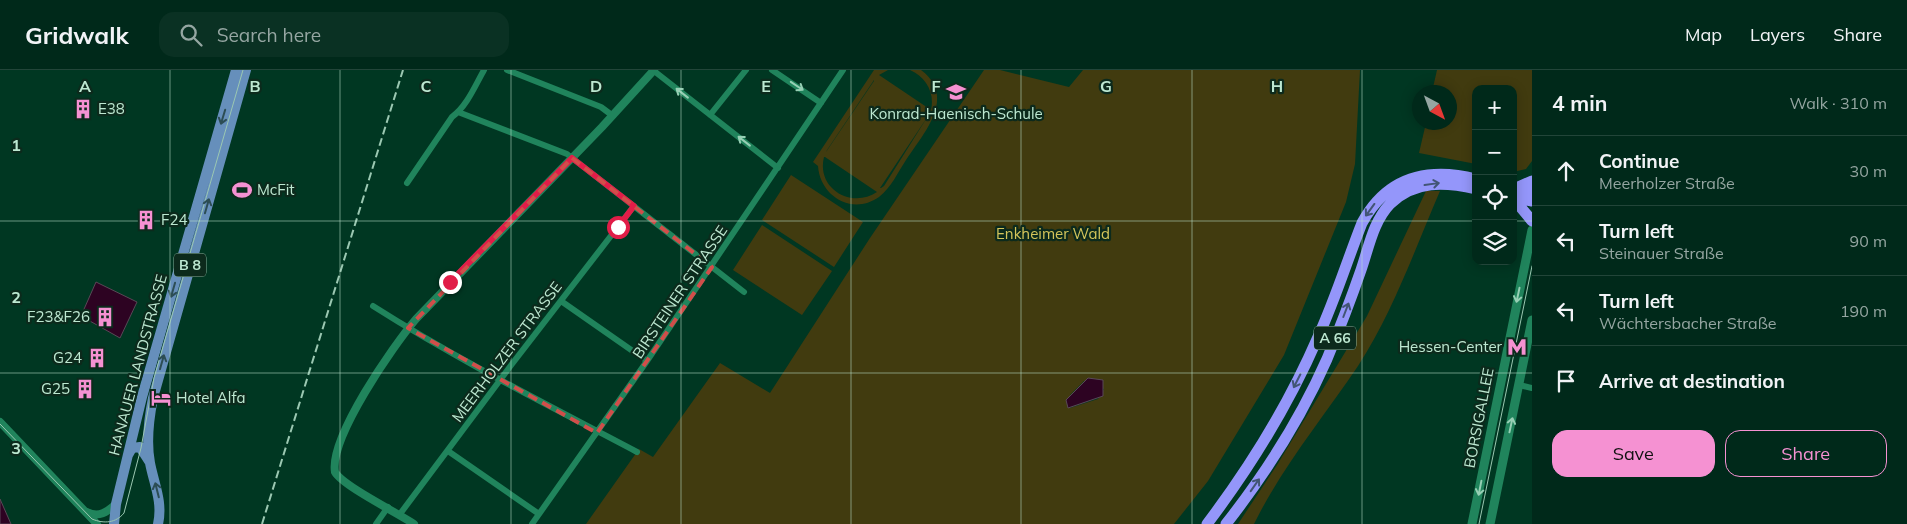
<!DOCTYPE html>
<html lang="en">
<head>
<meta charset="utf-8">
<style>
	:root { --surface:#00291a; --page:#0a3123; --text:#f1f3f6; --muted:#95a6a2; --line:#224539; --accent:#f591d2 }
	body { margin:0; font-family:Mulish,sans-serif; background:var(--page); color:var(--text) }
	.controls { position:absolute; right:15px; top:15px; display:grid; overflow:hidden; border-radius:10px; box-shadow:0 2px 12px #0003 }
	.controls button { width:45px; height:45px; display:grid; place-items:center; padding:0; border:0; border-bottom:1px solid var(--line); background:var(--surface); color:var(--text); font:25px sans-serif }
	.compass { position:absolute; left:1412px; top:15px; width:45px; height:45px; border-radius:50%; background:var(--surface); box-shadow:0 2px 12px #0003; rotate:139deg }
	.stop { position:absolute; width:15px; height:15px; margin:-11px; border:4px solid #e11d48; border-radius:50%; background:#fff }
	.stop.end { background:#e11d48; border-color:#fff; box-shadow:0 1px 5px #0008 }
	.list { margin:0; padding:0; list-style:none }
	h2 { display:flex; justify-content:space-between; align-items:center; height:65px; margin:0; padding:0 20px; font-size:21px }
	h2 small { font-size:16px; font-weight:400; color:var(--muted) }
	.list li { display:grid; grid-template-columns:32px 1fr auto; gap:15px; align-items:center; box-sizing:border-box; height:70px; padding:0 20px; border-top:1px solid var(--line) }
	.list b { display:block; font-size:19px; white-space:nowrap }
	.list p { margin:0; font-size:16px; white-space:nowrap; color:var(--muted) }
	.list em { font-size:16px; font-style:normal; color:var(--muted) }
	.actions { display:flex; gap:10px; padding:15px 20px }
	.actions a { flex:1; padding:11px 0; border:1px solid var(--accent); border-radius:15px; text-align:center; font-size:18px; color:var(--accent) }
	.actions .main { background:var(--accent); color:#111 }
	.icon { flex:none; width:28px; height:28px; fill:none; stroke:currentColor; stroke-width:2; stroke-linecap:round; stroke-linejoin:round }
	.map { position:relative; flex:none; width:1532px; height:454px; overflow:hidden }
	header { display:flex; align-items:center; gap:30px; box-sizing:border-box; height:70px; padding:0 25px; background:var(--surface); border-bottom:1px solid var(--line) }
	header strong { font-size:24px }
	nav { display:flex; gap:28px; margin-inline-start:auto; font-size:18px }
	.search { width:350px; height:45px; background:var(--page); display:flex; align-items:center; gap:12px; box-sizing:border-box; padding:0 18px; border-radius:15px; color:var(--muted); font-size:19px }
	main { display:flex }
	aside { flex:1; background:var(--surface) }
	.map>svg:first-child { display:block }
	.green { fill:#413b0f; fill-rule:evenodd }
	.water { fill:#2d0322; stroke:#584856 }
	.lines { fill:none; stroke-linecap:round; stroke-linejoin:round }
	.minor { stroke:#20845c; stroke-width:6 }
	.tertiary { stroke:#20845c; stroke-width:8 }
	.secondary { stroke:#20845c; stroke-width:9 }
	.primary { stroke:#668fbb; stroke-width:10 }
	.motorway { stroke:#9496fa; stroke-width:11 }
	.tram { stroke:#9bc8b2; stroke-width:1 }
	.rail { stroke:#9bc8b2; stroke-width:2; stroke-dasharray:8 4; stroke-linecap:butt }
	.oneway { stroke:#96cfb4 }
	.oneway2 { stroke:#2c4d54 }
	.oneway3 { stroke:#425575 }
	.route { stroke:#e11d48; stroke-width:6 }
	.marked { fill:none; stroke:#d14e4a; stroke-width:4; stroke-dasharray:10 6; stroke-linejoin:round }
	.grid { fill:none; stroke:#bde8d1; stroke-width:1; stroke-opacity:0.55 }
	.labels { text-anchor:middle; stroke-width:4.5; stroke-linejoin:round; paint-order:stroke }
	.shield { fill:#0c2a1c; stroke:#88af9b; stroke-width:1 }
	.shield-label { font-size:14px; font-weight:bold; fill:#bde8d1 }
	.poi-label { font-size:15px; fill:#bde8d1; stroke:#0c2a1c; text-anchor:start }
	.park-label { font-size:15px; fill:#d4c55a; stroke:#0c2a1c }
	.street-label { font-size:15px; fill:#bde8d1; stroke:#0c2a1c }
	.grid-label { font-size:16px; text-anchor:middle; font-weight:bold; fill:#bde8d1; stroke:#0c2a1c; stroke-width:4.5; stroke-linejoin:round; paint-order:stroke }
</style>
</head>
<body>
<header>
<strong>Gridwalk</strong>
<div class="search"><svg class="icon" aria-label="search" viewBox="0 0 24 24"><circle cx="10" cy="10" r="6"/><path d="M15 15l6 6"/></svg>Search here</div>
<nav><a>Map</a><a>Layers</a><a>Share</a></nav>
</header>
<main>
<div class="map">
<svg width="1532" height="454" viewBox="0 0 1532 454">
	<rect width="100%" height="100%" fill="#003722"/>
	<path class="green" d="M874 0H888L879 5 931 40C935 23 926 7 910 0H921C957 27 924 63 906 90 898 102 891 118 879 127 852 146 820 126 818 96L813 92ZM874 10V11L826 82 827 80ZM928 46 884 116 881 118H880ZM824 87H825L877 122C852 139 816 119 824 87Z
		M984 0H1000L1069 17 1083 0H1360L1355 94 1346 132 1284 285 1208 411 1174 454H586L639 379 653 387 720 293 770 323 870 168ZM1084 311 1104 319 1098 329 1070 338V325Z
		M1437 0H1532V91L1526 99 1513 102V19H1476V94L1419 83 1426 53 1450 52V22H1432Z
		M791 105 863 152 834 197 762 150Z
		M1426 121H1440C1415 179 1393 242 1358 296 1323 348 1282 397 1254 454H1238L1277 395 1367 246Z
		M762 155 832 201 802 245 733 200Z"/>
	<path class="water" d="M96 212 137 232 120 268 81 246Z
		M1088 308 1103 310V326L1068 338 1066 330Z
		M0 429 11 454H0Z"/>
	<g class="lines">
		<path class="minor" d="M507 0 601 37 613 46
			M772 0 821 33
			M654 1 778 98
			M458 42 567 84 744 222
			M710 45 746 0
			M407 113 452 47C467 36 475 16 484 0
			M561 231 647 291
			M373 236C458 290 548 335 637 382
			M1519 315 1532 318
			M448 381 539 444
			M400 444 512 294 634 136
			M376 454 388 437
			M532 454 647 291 843 0"/>
		<path class="tertiary" d="M0 352 97 454
			M87 442C99 448 107 442 116 434
			M414 454C396 442 343 416 335 402 329 368 393 276 416 249L602 57 654 0"/>
		<path class="secondary" d="M1472 454 1532 160
			M1490 454 1532 250"/>
		<path class="primary" d="M128 385 132 378 140 377 149 391
			M114 454 116 434 142 327 236 0
			M158 454C163 432 154 414 150 393 146 372 149 348 153 328L246 0"/>
		<path class="motorway" d="M1513 117 1532 121
			M1516 118 1532 111
			M1513 127 1532 131
			M1513 128 1532 151
			M1207 454C1251 396 1289 334 1318 267 1335 230 1347 191 1362 153 1387 107 1427 97 1476 109
			M1226 454C1266 403 1301 348 1327 289 1339 260 1351 229 1361 200 1369 177 1373 152 1390 134 1415 110 1445 112 1476 119"/>
		<path class="tram" d="M0 354 92 449C104 454 116 453 124 443L141 378 154 308 243 0
			M1479 454 1532 196"/>
		<path class="rail" d="M262 454 403 0"/>
	</g>
	<defs><path id="oneway-shaft" d="M-6 0H5M1.5-3L5.5 0L1.5 3" fill="none" stroke-width="1.6" stroke-linecap="round" stroke-linejoin="round" transform="scale(1.25)"/></defs>
	<g class="oneway">
		<use href="#oneway-shaft" transform="translate(797 16) rotate(34)"/>
		<use href="#oneway-shaft" transform="translate(682 23) rotate(-142)"/>
		<use href="#oneway-shaft" transform="translate(744 71) rotate(-142)"/>
		<use href="#oneway-shaft" transform="translate(1518 225) rotate(102)"/>
		<use href="#oneway-shaft" transform="translate(1511 355) rotate(-78)"/>
		<use href="#oneway-shaft" transform="translate(1480 418) rotate(101)"/>
	</g>
	<g class="oneway2">
		<use href="#oneway-shaft" transform="translate(223 47) rotate(107)"/>
		<use href="#oneway-shaft" transform="translate(207 136) rotate(-74)"/>
		<use href="#oneway-shaft" transform="translate(173 220) rotate(106)"/>
		<use href="#oneway-shaft" transform="translate(162 292) rotate(-74)"/>
		<use href="#oneway-shaft" transform="translate(157 420) rotate(-104)"/>
	</g>
	<g class="oneway3">
		<use href="#oneway-shaft" transform="translate(1432 114) rotate(-8)"/>
		<use href="#oneway-shaft" transform="translate(1370 140) rotate(126)"/>
		<use href="#oneway-shaft" transform="translate(1346 240) rotate(-69)"/>
		<use href="#oneway-shaft" transform="translate(1297 311) rotate(117)"/>
		<use href="#oneway-shaft" transform="translate(1255 415) rotate(-55)"/>
	</g>
	<g class="lines">
		<path class="route" d="M450 212 572 88 634 136 618 157"/>
	</g>
	<path class="marked" d="M572 88 712 197 597 363 408 258Z"/>
	<path class="grid" d="M170 0V454M340 0V454M511 0V454M681 0V454M851 0V454M1021 0V454M1192 0V454M1362 0V454M0 151H1476M1513 151H1532M0 303H1532"/>
	<defs>
		<symbol id="school-bare" viewBox="-9 -9 18 18"><path d="M0-5L7-2L0 1L-7-2ZM-4 1L0 2.5L4 1V4Q0 6-4 4Z" fill="#f591d2" stroke="#0c2a1c" stroke-width="2.5" paint-order="stroke"/></symbol>
		<symbol id="building-bare" viewBox="-9 -9 18 18"><path d="M-4-6H4V6H1V3H-1V6H-4ZM-2.5-4.3h1.7v1.8h-1.7ZM.8-4.3h1.7v1.8H.8ZM-2.5-1h1.7V.8h-1.7ZM.8-1h1.7V.8H.8Z" fill="#f591d2" stroke="#0c2a1c" stroke-width="2.5" paint-order="stroke"/></symbol>
		<symbol id="stadium-bare" viewBox="-9 -9 18 18"><path d="M0-5a6.5 5 0 1 0 0 10a6.5 5 0 1 0 0-10ZM-3.5-1.8h7v3.6h-7Z" fill="#f591d2" stroke="#0c2a1c" stroke-width="2.5" paint-order="stroke"/></symbol>
		<symbol id="metro-bare" viewBox="-9 -9 18 18"><path d="M-5.5 5V-5H-3L0 0L3-5H5.5V5H3V-.5L0 4L-3-.5V5Z" fill="#f591d2" stroke="#0c2a1c" stroke-width="2.5" paint-order="stroke"/></symbol>
		<symbol id="hotel-bare" viewBox="-9 -9 18 18"><path d="M-6-4.5h1.5V1H6V5H4.5V3h-9V5H-6ZM-4 0a1.8 1.8 0 1 1 3.6 0ZM.5 0V-2.5h3Q6-2.5 6 0Z" fill="#f591d2" stroke="#0c2a1c" stroke-width="2.5" paint-order="stroke"/></symbol>
	</defs>
	<g fill-rule="evenodd">
		<use href="#school-bare" x="942" y="8" width="28" height="28"/>
		<use href="#building-bare" x="69" y="25" width="28" height="28"/>
		<use href="#stadium-bare" x="228" y="106" width="28" height="28"/>
		<use href="#building-bare" x="132" y="136" width="28" height="28"/>
		<use href="#building-bare" x="91" y="233" width="28" height="28"/>
		<use href="#metro-bare" x="1503" y="263" width="28" height="28"/>
		<use href="#building-bare" x="83" y="274" width="28" height="28"/>
		<use href="#building-bare" x="71" y="305" width="28" height="28"/>
		<use href="#hotel-bare" x="147" y="314" width="28" height="28"/>
	</g>
	<g class="labels">
		<g class="shield">
			<rect x="174" y="183.5" width="32" height="23" rx="4"/>
			<rect x="1314" y="256.5" width="42" height="23" rx="4"/>
		</g>
		<g class="shield-label">
			<text x="190" y="200">B 8</text>
			<text x="1335" y="273">A 66</text>
		</g>
		<g class="poi-label">
			<text x="98" y="44">E38</text>
			<text x="956" y="49" text-anchor="middle">Konrad-Haenisch-Schule</text>
			<text x="257" y="125">McFit</text>
			<text x="161" y="155">F24</text>
			<text x="90" y="252" text-anchor="end">F23&amp;F26</text>
			<text x="1502" y="282" text-anchor="end">Hessen-Center</text>
			<text x="82" y="293" text-anchor="end">G24</text>
			<text x="70" y="324" text-anchor="end">G25</text>
			<text x="176" y="333">Hotel Alfa</text>
		</g>
		<g class="park-label">
			<text x="1053" y="169">Enkheimer Wald</text>
		</g>
		<g class="street-label">
			<text transform="translate(680 222) rotate(-56)" y="5">BIRSTEINER STRASSE</text>
			<text transform="translate(507 282) rotate(-53)" y="5">MEERHOLZER STRASSE</text>
			<text transform="translate(138 295) rotate(-75)" y="5">HANAUER LANDSTRASSE</text>
			<text transform="translate(1479 348) rotate(-79)" y="5">BORSIGALLEE</text>
		</g>
	</g>
	<g class="grid-label">
		<text x="85" y="22">A</text>
		<text x="255" y="22">B</text>
		<text x="426" y="22">C</text>
		<text x="596" y="22">D</text>
		<text x="766" y="22">E</text>
		<text x="936" y="22">F</text>
		<text x="1106" y="22">G</text>
		<text x="1277" y="22">H</text>
		<text x="16" y="81">1</text>
		<text x="16" y="233">2</text>
		<text x="16" y="384">3</text>
	</g>
</svg>
<div class="controls">
<button>+</button>
<button>−</button>
<button><svg class="icon" aria-label="locate" viewBox="0 0 24 24"><circle cx="12" cy="12" r="6"/><path d="M12 2v4M12 18v4M2 12h4M18 12h4"/></svg></button>
<button><svg class="icon" aria-label="layers" viewBox="0 0 24 24"><path d="M12 4l9 5-9 5-9-5zM3 14l9 5 9-5"/></svg></button>
</div>
<svg class="compass" viewBox="-18 -18 36 36"><path d="M0-13l5 13h-10z" fill="#e53935"/><path d="M0 13l5-13h-10z" fill="#95a6a2"/></svg>
<div class="stop" style="left:618px;top:157px"></div>
<div class="stop end" style="left:450px;top:212px"></div>
</div>
<aside>
<h2>4 min<small>Walk · 310 m</small></h2>
<ul class="list">
<li><svg class="icon" aria-label="ahead" viewBox="0 0 24 24"><path d="M12 20V5M6 11l6-6 6 6"/></svg><div><b>Continue</b><p>Meerholzer Straße</p></div><em>30 m</em></li>
<li><svg class="icon" aria-label="left" viewBox="0 0 24 24"><path d="M17 20v-9H6M10 6l-5 5 5 5"/></svg><div><b>Turn left</b><p>Steinauer Straße</p></div><em>90 m</em></li>
<li><svg class="icon" aria-label="left" viewBox="0 0 24 24"><path d="M17 20v-9H6M10 6l-5 5 5 5"/></svg><div><b>Turn left</b><p>Wächtersbacher Straße</p></div><em>190 m</em></li>
<li><svg class="icon" aria-label="arrive" viewBox="0 0 24 24"><path d="M6 21V4h12l-3 4 3 4H6"/></svg><div><b>Arrive at destination</b></div></li>
</ul>
<div class="actions"><a class="main">Save</a><a>Share</a></div>
</aside>
</main>
</body>
</html>
